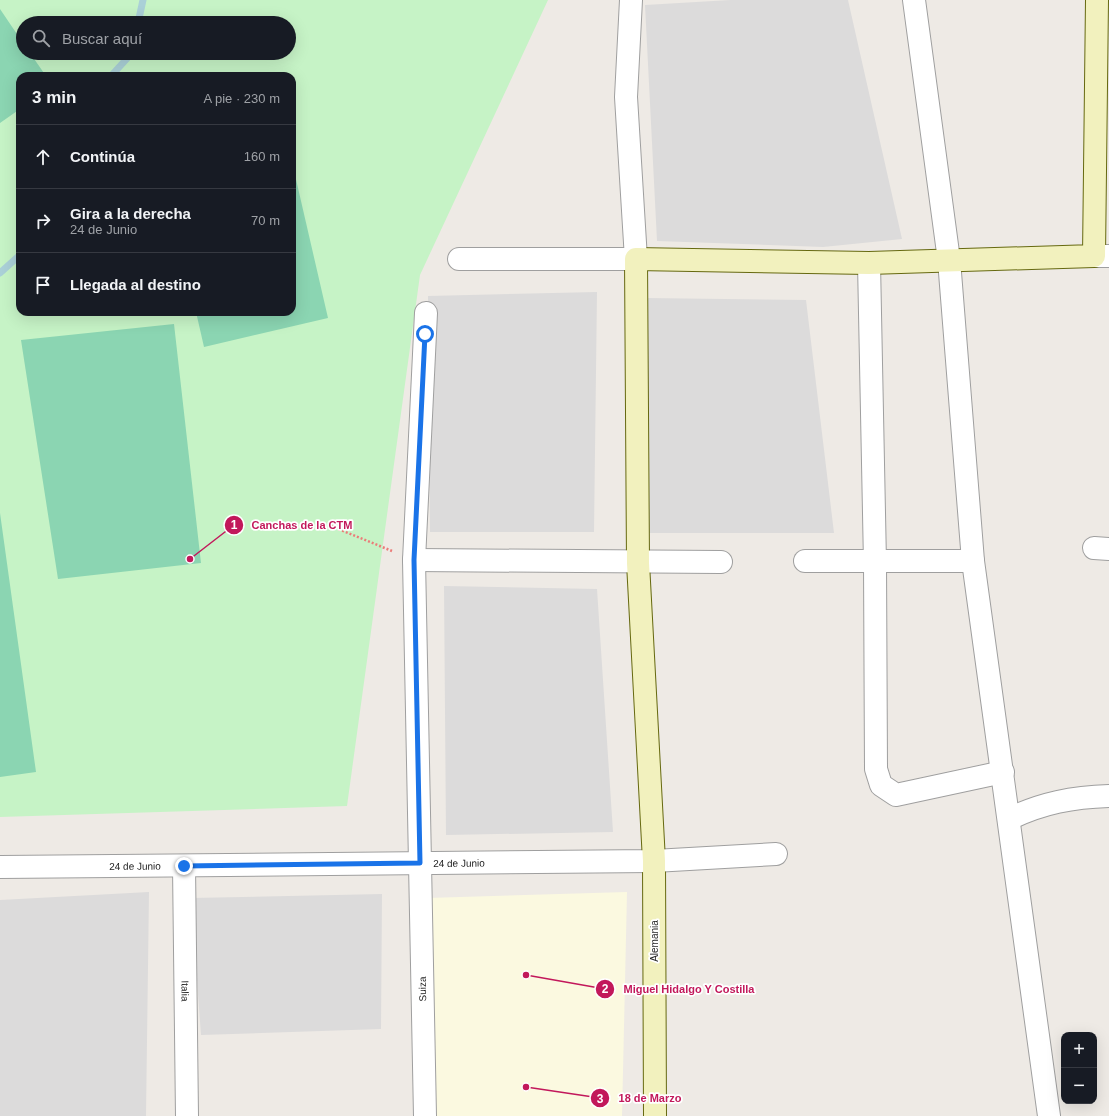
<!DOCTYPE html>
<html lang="es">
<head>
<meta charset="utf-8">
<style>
	:root { --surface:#171b24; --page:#242831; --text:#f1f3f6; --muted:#9ea1a6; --line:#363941 }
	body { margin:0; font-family:Arial,sans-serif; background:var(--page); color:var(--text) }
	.controls { position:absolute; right:12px; bottom:12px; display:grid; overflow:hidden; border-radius:8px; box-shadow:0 4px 16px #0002 }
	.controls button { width:36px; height:36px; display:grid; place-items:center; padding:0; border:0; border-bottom:1px solid var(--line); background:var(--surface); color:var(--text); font:20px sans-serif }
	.stop { position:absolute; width:12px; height:12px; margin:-9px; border:3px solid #1a73e8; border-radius:50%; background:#fff }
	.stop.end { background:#1a73e8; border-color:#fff; box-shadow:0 1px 4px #0008 }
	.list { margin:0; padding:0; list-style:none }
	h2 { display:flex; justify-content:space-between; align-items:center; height:52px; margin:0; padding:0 16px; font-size:17px }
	h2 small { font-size:13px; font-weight:400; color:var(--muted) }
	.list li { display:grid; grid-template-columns:26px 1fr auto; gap:12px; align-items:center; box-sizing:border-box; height:64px; padding:0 16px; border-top:1px solid var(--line) }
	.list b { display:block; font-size:15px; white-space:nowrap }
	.list p { margin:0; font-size:13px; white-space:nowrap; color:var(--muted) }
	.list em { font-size:13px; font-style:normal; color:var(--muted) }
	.icon { flex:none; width:22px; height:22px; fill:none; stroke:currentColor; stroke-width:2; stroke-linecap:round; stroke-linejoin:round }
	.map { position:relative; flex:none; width:1109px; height:1116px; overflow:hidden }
	.search { position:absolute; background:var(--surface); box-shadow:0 4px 16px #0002; left:16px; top:16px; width:280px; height:44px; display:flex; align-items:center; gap:10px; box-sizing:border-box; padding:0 14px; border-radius:22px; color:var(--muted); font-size:15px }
	.panel { position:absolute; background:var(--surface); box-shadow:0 4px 16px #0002; left:16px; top:72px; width:280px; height:244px; border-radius:12px }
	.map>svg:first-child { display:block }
	.residential { fill:#dcdbdb }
	.education { fill:#fbf9e0 }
	.park { fill:#c6f3c6; fill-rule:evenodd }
	.pitch { fill:#8bd5b2 }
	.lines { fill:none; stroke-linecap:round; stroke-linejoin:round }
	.stream { stroke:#aad0d7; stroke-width:7 }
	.street-casing { stroke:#9f9f9f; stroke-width:24 }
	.secondary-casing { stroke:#666910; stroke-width:24 }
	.path { stroke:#eb7c79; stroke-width:2.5; stroke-dasharray:2 2; stroke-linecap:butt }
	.street { stroke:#fff; stroke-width:22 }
	.secondary { stroke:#f2f1be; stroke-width:22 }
	.route { stroke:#1a73e8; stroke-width:5 }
	.labels { text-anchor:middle; stroke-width:3.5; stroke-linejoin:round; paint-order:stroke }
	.street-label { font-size:10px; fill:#1e1e1e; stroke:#fff }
	.leader { fill:none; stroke:#c2185b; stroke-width:1.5 }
	.callout-dot { fill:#c2185b; stroke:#fff; stroke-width:1.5 }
	.mark-label { font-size:12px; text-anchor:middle; font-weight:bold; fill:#fff }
	.callout-label { font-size:11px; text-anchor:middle; font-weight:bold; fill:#c2185b; stroke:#fff; stroke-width:3.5; stroke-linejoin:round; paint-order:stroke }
</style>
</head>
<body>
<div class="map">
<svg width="1109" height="1116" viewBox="0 0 1109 1116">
	<rect width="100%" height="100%" fill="#eeeae5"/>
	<path class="residential" d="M730 0H848L902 239 823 247 657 241 645 5Z
		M597 292 594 532H430L428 296Z
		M646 298 806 300 834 533H643Z
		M444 586 597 589 613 832 446 835Z
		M149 892 146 1116H0V900Z
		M382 894 381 1029 201 1035 191 898Z"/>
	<path class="education" d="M627 892 622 1116H431L427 898Z"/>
	<path class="park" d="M0 0H548L420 275 347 806 0 817ZM23 23H289V53H23ZM20 76H292V312H20Z"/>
	<path class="pitch" d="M0 9 23 43V53H30L46 76H20V109L0 123Z
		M292 162 328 318 204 347 196 312H292Z
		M174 324 201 563 58 579 21 340Z
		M0 513 36 772 0 777Z"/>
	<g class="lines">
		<path class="stream" d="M138 23 143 0
			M111 76 132 53
			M0 273 20 255"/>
		<defs>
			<g id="street">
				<path d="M914 0 949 260 973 561 1049 1116"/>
				<path d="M1094 256H1109"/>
				<path d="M459 259H636L626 97 631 0"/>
				<path d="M869 263 875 563 876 769 881 785 896 795 1003 772"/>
				<path d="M1094 548 1109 549"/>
				<path d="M414 560 721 562"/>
				<path d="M805 561H973"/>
				<path d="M1009 819C1042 803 1073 797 1109 796"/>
				<path id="s1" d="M184 866 187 1116"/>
				<path id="s2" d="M0 867 654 861 776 854"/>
				<path d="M425 1116 414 560 426 313"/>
			</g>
			<path id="secondary" d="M655 1116 654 861 638 563 636 259 869 263 1094 256 1097 0"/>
		</defs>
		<use href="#street" class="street-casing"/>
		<use href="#secondary" class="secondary-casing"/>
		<path class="path" d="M331 526 392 551"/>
		<use href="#street" class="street"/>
		<use href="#secondary" class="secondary"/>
	</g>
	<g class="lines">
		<path class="route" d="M184 866 420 863 414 560 425 334"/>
	</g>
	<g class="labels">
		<g class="street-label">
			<text dy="4" stroke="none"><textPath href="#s2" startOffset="459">24 de Junio</textPath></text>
			<text dy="4" stroke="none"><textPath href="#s2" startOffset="135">24 de Junio</textPath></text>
			<text transform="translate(654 941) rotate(-90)" y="4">Alemania</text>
			<text transform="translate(422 989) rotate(-91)" y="4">Suiza</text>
			<text dy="4" stroke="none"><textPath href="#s1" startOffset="125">Italia</textPath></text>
		</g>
	</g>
	<path class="leader" d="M190 559L234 525M526 975L605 989M526 1087L600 1098"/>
	<g class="callout-dot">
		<circle cx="190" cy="559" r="4"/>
		<circle cx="526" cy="975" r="4"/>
		<circle cx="526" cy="1087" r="4"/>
		<circle cx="234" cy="525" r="10"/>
		<circle cx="605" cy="989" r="10"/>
		<circle cx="600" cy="1098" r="10"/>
	</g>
	<g class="mark-label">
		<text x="234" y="529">1</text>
		<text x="605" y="993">2</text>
		<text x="600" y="1103">3</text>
	</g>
	<g class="callout-label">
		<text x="302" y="529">Canchas de la CTM</text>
		<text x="689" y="993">Miguel Hidalgo Y Costilla</text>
		<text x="650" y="1102">18 de Marzo</text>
	</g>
</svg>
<div class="controls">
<button>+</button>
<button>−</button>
</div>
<div class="stop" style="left:425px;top:334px"></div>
<div class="stop end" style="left:184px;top:866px"></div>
<div class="search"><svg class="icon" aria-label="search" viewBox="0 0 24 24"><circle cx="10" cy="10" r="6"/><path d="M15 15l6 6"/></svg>Buscar aquí</div>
<section class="panel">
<h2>3 min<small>A pie · 230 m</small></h2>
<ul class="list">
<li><svg class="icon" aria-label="ahead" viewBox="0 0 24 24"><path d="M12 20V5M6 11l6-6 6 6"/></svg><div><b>Continúa</b></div><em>160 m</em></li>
<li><svg class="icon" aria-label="right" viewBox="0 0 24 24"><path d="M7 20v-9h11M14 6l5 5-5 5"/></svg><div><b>Gira a la derecha</b><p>24 de Junio</p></div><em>70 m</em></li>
<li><svg class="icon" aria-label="arrive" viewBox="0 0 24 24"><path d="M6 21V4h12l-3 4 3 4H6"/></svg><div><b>Llegada al destino</b></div></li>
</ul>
</section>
</div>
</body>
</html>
